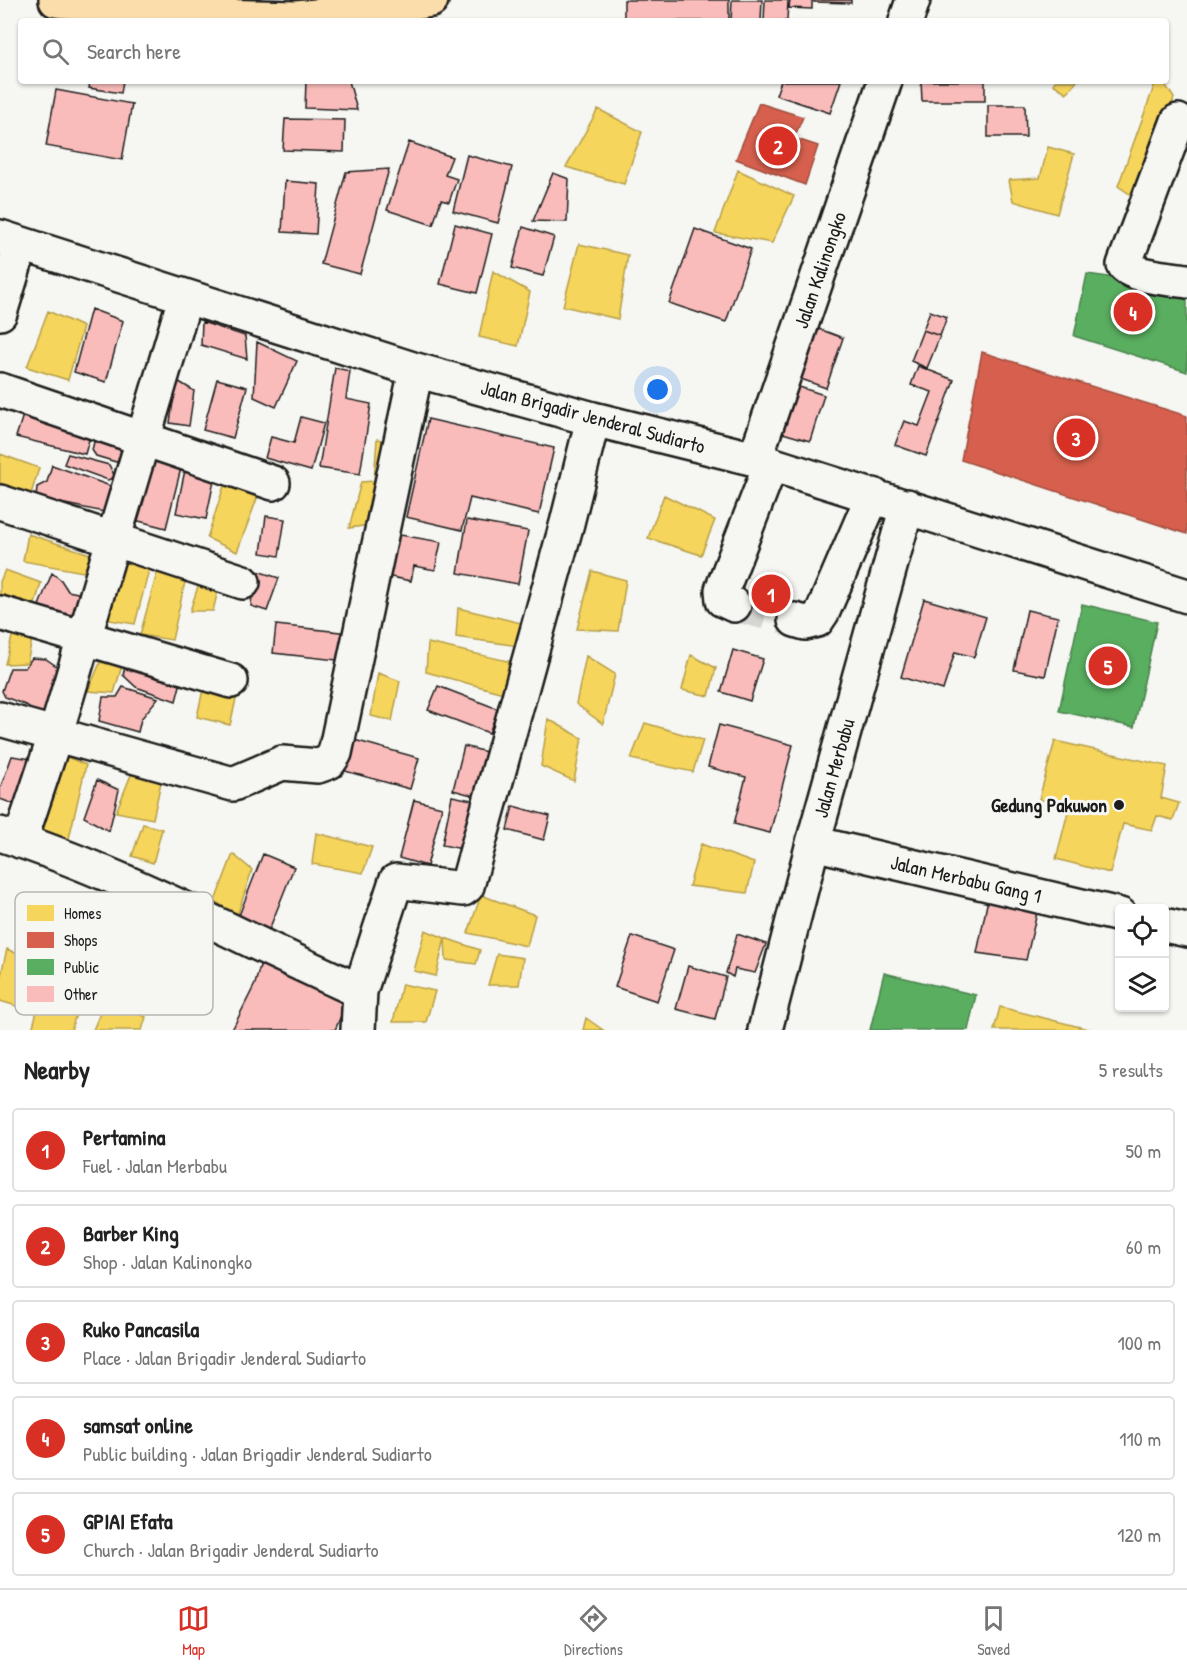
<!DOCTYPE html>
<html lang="en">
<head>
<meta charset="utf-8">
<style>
	:root { --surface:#fff; --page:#f6f6f6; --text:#222; --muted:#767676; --line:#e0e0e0; --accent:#d93025 }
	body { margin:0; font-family:"Patrick Hand",sans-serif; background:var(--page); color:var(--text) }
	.controls { position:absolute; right:18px; bottom:18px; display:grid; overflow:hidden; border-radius:6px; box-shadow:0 2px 4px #0004 }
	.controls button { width:54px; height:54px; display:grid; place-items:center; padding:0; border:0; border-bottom:2px solid var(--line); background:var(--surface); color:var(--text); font:30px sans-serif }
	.you { position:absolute; left:658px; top:390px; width:21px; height:21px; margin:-15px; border:4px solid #fff; border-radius:50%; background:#1a73e8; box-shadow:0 0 0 9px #1a73e833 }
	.badge { display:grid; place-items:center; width:39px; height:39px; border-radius:50%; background:var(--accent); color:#fff; font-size:20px; font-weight:700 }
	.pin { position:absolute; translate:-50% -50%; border:3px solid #fff; box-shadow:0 2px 6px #0006 }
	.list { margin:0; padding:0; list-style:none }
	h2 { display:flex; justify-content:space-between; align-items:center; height:78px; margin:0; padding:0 24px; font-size:26px }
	h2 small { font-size:20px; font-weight:400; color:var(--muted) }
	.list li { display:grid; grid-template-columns:39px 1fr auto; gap:18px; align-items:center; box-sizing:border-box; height:84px; margin:0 12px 12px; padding:0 12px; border:2px solid var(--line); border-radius:6px }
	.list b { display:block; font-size:22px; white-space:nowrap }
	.list p { margin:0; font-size:20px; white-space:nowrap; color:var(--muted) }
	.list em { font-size:20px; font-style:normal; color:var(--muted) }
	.icon { flex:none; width:33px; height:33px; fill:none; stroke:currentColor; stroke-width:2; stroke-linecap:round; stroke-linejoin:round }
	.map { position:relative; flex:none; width:1187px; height:1030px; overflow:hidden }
	.search { position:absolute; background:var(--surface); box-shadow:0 2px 4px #0004; left:18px; right:18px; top:18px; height:66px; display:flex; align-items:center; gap:15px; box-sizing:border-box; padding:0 21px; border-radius:6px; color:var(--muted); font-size:22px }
	.sheet { height:558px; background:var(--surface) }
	nav { display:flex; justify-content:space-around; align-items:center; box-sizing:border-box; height:84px; border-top:2px solid var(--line); background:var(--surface); font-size:16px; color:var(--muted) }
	nav a { display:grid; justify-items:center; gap:3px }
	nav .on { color:var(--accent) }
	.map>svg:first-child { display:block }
	.homes { fill:#f6d55c; stroke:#b59e49; stroke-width:1.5 }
	.shops { fill:#d6604d; stroke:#9e4c3e; stroke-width:1.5 }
	.public { fill:#5aae61; stroke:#47824c; stroke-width:1.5 }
	.building { fill:#f9bcba; stroke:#1c1c1c; stroke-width:1.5 }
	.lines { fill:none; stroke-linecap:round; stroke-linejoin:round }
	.minor-tunnel { stroke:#d5d5d2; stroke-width:33; stroke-dasharray:33 16; stroke-linecap:butt }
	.minor-casing { stroke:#1c1c1c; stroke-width:38 }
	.major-casing { stroke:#1c1c1c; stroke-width:38 }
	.minor { stroke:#f6f6f2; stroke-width:33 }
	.major { stroke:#faddab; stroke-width:33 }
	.poi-dot { fill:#1c1c1c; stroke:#f6f6f2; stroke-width:2 }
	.labels { text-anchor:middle; stroke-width:6; stroke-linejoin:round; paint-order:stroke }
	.street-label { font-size:20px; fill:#1c1c1c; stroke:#f6f6f2 }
	.poi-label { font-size:20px; font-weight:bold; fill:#1c1c1c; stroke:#f6f6f2; text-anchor:end }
	.key { fill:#f6f6f2; stroke:#b5b5b2; stroke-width:1.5 }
	.key-label { font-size:16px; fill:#1c1c1c }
</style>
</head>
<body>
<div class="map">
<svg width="1187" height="1030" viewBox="0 0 1187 1030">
	<rect width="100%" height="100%" fill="#f6f6f2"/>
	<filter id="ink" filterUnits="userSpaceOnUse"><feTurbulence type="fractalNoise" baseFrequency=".0167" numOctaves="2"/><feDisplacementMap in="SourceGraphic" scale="12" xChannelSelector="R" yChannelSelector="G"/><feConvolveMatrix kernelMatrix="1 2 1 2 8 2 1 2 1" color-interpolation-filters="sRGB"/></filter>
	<g filter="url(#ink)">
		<path class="homes" d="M1055 81H1077L1067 93 1053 84Z
			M1156 81H1163L1174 98 1137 199 1118 186Z
			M598 109 642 132 624 184 566 167Z
			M1048 147 1074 154 1057 214 1013 201 1009 180 1040 178Z
			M738 170 794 196 772 243 715 233Z
			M579 244 628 255 618 319 563 306Z
			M493 271 530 292 518 346 479 337Z
			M48 311 83 327 68 380 27 367Z
			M377 439 392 442 376 524 349 528 361 482 374 481Z
			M0 454 39 468 28 504 0 493Z
			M227 477 261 488 237 552 207 538Z
			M664 495 715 520 701 555 648 538Z
			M28 534 93 555 83 572 23 561Z
			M117 548 151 562 135 624 96 618Z
			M160 562 187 573 172 640 140 635Z
			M5 570 41 583 31 618 0 610V582Z
			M592 571 626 580 618 631 577 629Z
			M202 574 221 578 213 611H190Z
			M458 608 530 625 526 647 456 637Z
			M13 633 32 639 27 663 5 664Z
			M428 643 512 662 507 694 426 672Z
			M106 649 123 662 114 693 88 691Z
			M691 655 716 668 709 696 682 690Z
			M586 656 615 674 603 724 576 704Z
			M378 673 400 681 392 721 371 716Z
			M204 685 237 695 230 725 197 717Z
			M548 719 582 738 574 781 541 766Z
			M645 723 703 740 693 772 631 759Z
			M1055 741 1167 766 1161 798 1179 803 1173 820 1157 816 1152 830 1123 824 1110 873 1056 859 1069 808 1039 799Z
			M53 751 86 765 67 847 34 824Z
			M135 765 163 773 153 819 116 812Z
			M143 824 162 829 153 863 132 856Z
			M316 833 372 847 363 873 312 864Z
			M701 844 754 863 747 893 689 886Z
			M233 854 252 870 237 916 215 901Z
			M481 895 535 915 527 946 468 933Z
			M425 930 445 938 436 976 414 971Z
			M445 938 480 950 476 964 446 960Z
			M7 949 46 968 30 1010 0 1001V979Z
			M497 954 523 958 519 985H488Z
			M402 984 435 991 426 1022H393Z
			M44 985 81 999 71 1030H32Z
			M106 999 146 1017 142 1030H93Z
			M1000 1007 1092 1030H994Z
			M586 1018 603 1030H583Z"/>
		<path class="shops" d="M759 103 803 117 794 138 818 146 805 185 736 159Z
			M982 352 1187 416V534L961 460Z"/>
		<path class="public" d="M1087 274 1187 288V372L1074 336Z
			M1082 604 1157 622 1134 727 1059 711Z
			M884 973 976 995 968 1030H870Z"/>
		<path class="building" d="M624 0H729V21H624Z
			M732 0H762L761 21H731Z
			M765 0H788L787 21H764Z
			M790 0H812V9L789 8Z
			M814 0H851V3L814 2Z
			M90 81H123L121 93 89 88Z
			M306 81H349L357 110 305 108Z
			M781 81H841L830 113 776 95Z
			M921 81H985V101H922Z
			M56 90 132 104 122 160 46 146Z
			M988 105H1025L1026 137H988Z
			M285 119 345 120 344 152 283 150Z
			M409 142 452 157 445 175 457 179 449 202 441 200 433 225 387 210Z
			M467 155 512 167 498 223 453 211Z
			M389 169 360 274 321 264 346 172Z
			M553 173 569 179 567 222 533 221Z
			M285 181 319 184 316 234 282 232Z
			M455 224 492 234 477 293 440 284Z
			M523 227 554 237 543 276 512 268Z
			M695 229 751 249 726 322 669 303Z
			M91 309 123 321 106 382 74 372Z
			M930 311 947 317 940 336 923 330Z
			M202 322 245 336 247 359 201 345Z
			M811 326 843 338 826 388 793 376Z
			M923 330 940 336 927 368 911 361Z
			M257 342 297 361 276 407 254 397Z
			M918 366 954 380 926 456 895 445 904 421 919 426 932 392 911 385Z
			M335 368 350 371 346 399 371 404 360 474 319 468Z
			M217 379 247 387 233 438 203 430Z
			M176 380 194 391 189 426 170 423Z
			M790 384 824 395 810 441 776 431Z
			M23 415 52 425 56 416 92 429 85 454 16 437Z
			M301 417 324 423 311 471 265 458 271 437 294 443Z
			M428 419 554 448 539 514 470 498 462 530 406 517Z
			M97 430 132 439 123 464 96 456 92 450Z
			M148 451 183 460 166 528 131 519Z
			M68 454 109 465 115 477 108 480 64 464Z
			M52 465 113 487 104 512 36 498 37 487 47 482Z
			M185 470 215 476 206 519 176 513Z
			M266 516 285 519 279 556 261 553Z
			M467 520 528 531 518 584 458 573Z
			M389 533 441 542 435 570 414 566 411 581 381 575Z
			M254 570 279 578 267 611 251 606Z
			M52 573 61 580 68 591 83 594 79 616 49 618 36 613Z
			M924 599 986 617 974 657 955 652 943 690 901 677Z
			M1027 610 1058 617 1045 676 1014 670Z
			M276 625 349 633 346 661 273 653Z
			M733 650 763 659 750 701 721 692Z
			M128 655 182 678 176 701 136 687 123 675Z
			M32 658 46 659 65 672 47 721 34 719 28 706 5 697 2 691 10 668H25Z
			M438 686 498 709 489 733 428 710Z
			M123 687 158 698 141 719 138 732 99 721 103 697H117Z
			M719 725 793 745 770 833 734 824 746 777 708 767Z
			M347 738 419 758 410 789 338 769Z
			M464 746 490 753 479 797 453 790Z
			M12 756 32 759 19 806 0 799V789Z
			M97 780 119 790 109 831 84 817Z
			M452 796 482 802 473 851 442 845Z
			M414 800 442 807 427 866 399 858Z
			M513 806 550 816 544 840 507 830Z
			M263 854 294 867 269 930 238 918Z
			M989 894 1039 904 1026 960 977 953Z
			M737 934 766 944 755 973 735 969 733 977 726 973Z
			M632 936 674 950 657 1001 615 987Z
			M263 955 351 992 335 1030H232L255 984Z
			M688 966 726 977 715 1019 676 1009Z"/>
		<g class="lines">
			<path class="minor-tunnel" d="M734 605 795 620"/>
			<defs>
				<path id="minor" d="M906 21 913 0
					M1178 121 1124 265C1131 276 1173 279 1187 281
					M0 237 416 370 593 419 755 459 1187 596
					M0 313 21 244
					M0 390 273 483
					M755 459 885 81
					M0 502 243 582
					M734 605 723 600 722 590 771 464
					M0 613 231 681
					M795 620 805 623 817 620 823 611 873 495
					M0 719 233 784 282 763 318 766 329 762 335 753 416 370
					M0 834C125 874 240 938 360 991L358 1030
					M20 841 55 736 185 298
					M813 843 1120 915
					M1164 925 1187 930
					M360 991 396 881 463 889 467 886 567 523 593 419
					M765 1030 813 843 907 506"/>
				<path id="major" d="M56 0 215 16 297 18 374 10 431 0"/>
			</defs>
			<use href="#minor" class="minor-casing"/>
			<use href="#major" class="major-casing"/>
			<use href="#minor" class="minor"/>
			<use href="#major" class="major"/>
		</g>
	</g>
	<circle class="poi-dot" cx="1119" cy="805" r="6"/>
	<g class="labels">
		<g class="street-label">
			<text transform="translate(820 270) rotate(-71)" y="7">Jalan Kalinongko</text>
			<text transform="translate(593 417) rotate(15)" y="7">Jalan Brigadir Jenderal Sudiarto</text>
			<text transform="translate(834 768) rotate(-74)" y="7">Jalan Merbabu</text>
			<text transform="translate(966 879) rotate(13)" y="7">Jalan Merbabu Gang 1</text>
		</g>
		<g class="poi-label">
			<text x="1107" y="812">Gedung Pakuwon</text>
		</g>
	</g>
	<rect x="15" y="892" width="198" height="123" rx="9" class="key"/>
	<rect x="27" y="905" width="27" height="16" fill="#f6d55c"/>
	<rect x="27" y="932" width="27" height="16" fill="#d6604d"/>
	<rect x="27" y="959" width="27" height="16" fill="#5aae61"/>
	<rect x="27" y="986" width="27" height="16" fill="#f9bcba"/>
	<g class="key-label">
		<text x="64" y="919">Homes</text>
		<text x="64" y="946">Shops</text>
		<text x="64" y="973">Public</text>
		<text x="64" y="1000">Other</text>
	</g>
</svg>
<div class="controls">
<button><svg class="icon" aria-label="locate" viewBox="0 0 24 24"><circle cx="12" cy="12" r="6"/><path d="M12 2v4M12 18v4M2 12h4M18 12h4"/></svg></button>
<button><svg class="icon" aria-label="layers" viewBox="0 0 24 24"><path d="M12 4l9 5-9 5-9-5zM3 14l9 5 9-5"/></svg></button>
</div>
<div class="you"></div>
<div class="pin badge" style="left:771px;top:594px">1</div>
<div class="pin badge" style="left:778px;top:146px">2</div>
<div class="pin badge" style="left:1076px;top:438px">3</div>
<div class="pin badge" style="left:1133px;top:312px">4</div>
<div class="pin badge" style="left:1108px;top:666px">5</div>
<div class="search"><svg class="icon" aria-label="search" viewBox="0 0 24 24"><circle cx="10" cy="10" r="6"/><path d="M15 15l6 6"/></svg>Search here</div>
</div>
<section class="sheet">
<h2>Nearby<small>5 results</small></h2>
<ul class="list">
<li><span class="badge">1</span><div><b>Pertamina</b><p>Fuel · Jalan Merbabu</p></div><em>50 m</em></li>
<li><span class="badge">2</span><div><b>Barber King</b><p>Shop · Jalan Kalinongko</p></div><em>60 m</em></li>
<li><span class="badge">3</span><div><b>Ruko Pancasila</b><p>Place · Jalan Brigadir Jenderal Sudiarto</p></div><em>100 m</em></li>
<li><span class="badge">4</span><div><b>samsat online</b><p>Public building · Jalan Brigadir Jenderal Sudiarto</p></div><em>110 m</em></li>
<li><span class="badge">5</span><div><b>GPIAI Efata</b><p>Church · Jalan Brigadir Jenderal Sudiarto</p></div><em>120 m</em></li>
</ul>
</section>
<nav>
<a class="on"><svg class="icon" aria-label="map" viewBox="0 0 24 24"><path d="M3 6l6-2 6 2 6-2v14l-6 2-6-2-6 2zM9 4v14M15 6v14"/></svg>Map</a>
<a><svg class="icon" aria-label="directions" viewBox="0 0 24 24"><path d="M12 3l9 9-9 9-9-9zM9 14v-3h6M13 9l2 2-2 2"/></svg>Directions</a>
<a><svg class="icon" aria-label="saved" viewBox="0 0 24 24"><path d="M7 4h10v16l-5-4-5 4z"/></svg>Saved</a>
</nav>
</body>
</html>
